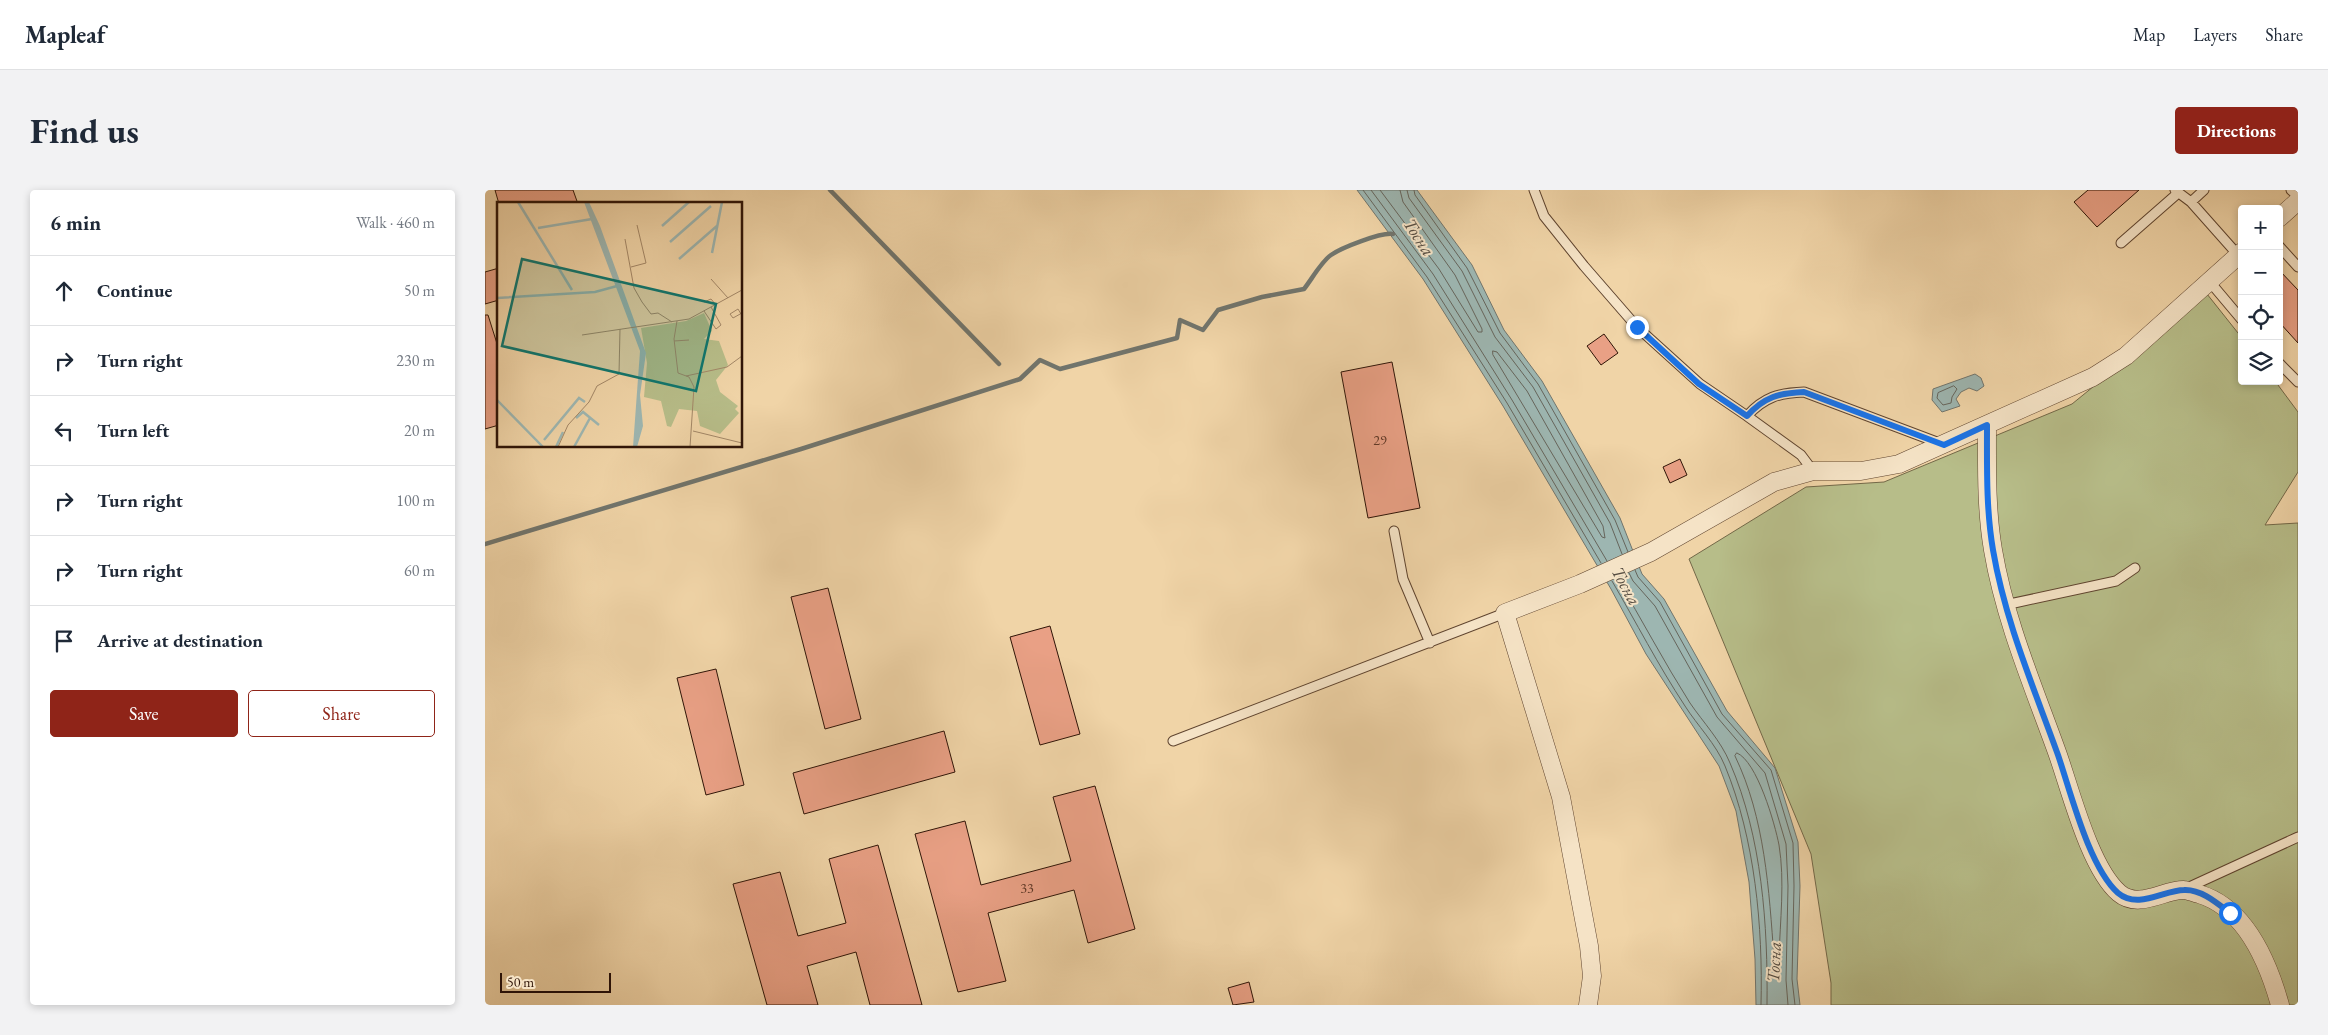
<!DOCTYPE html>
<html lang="en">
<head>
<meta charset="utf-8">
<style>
	:root { --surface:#fff; --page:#f2f2f3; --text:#1f2937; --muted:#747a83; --line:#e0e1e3; --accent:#8f2418 }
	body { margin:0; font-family:"EB Garamond",serif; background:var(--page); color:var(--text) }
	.controls { position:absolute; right:15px; top:15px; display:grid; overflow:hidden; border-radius:5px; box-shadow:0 2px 8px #0003 }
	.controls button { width:45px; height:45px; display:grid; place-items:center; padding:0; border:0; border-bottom:1px solid var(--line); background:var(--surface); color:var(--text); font:25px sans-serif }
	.scale { position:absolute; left:15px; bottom:12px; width:111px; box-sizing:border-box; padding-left:5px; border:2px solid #2f1407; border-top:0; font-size:14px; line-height:18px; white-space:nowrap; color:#2f1407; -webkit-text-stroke:4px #f5e3c6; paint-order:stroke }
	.stop { position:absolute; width:15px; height:15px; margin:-11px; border:4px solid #1a73e8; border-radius:50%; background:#fff }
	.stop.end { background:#1a73e8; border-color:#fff; box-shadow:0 1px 5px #0008 }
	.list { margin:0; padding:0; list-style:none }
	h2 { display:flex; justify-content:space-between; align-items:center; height:65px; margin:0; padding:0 20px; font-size:21px }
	h2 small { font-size:16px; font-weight:400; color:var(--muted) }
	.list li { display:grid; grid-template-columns:32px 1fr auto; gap:15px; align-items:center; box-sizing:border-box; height:70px; padding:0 20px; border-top:1px solid var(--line) }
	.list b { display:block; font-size:19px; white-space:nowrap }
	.list em { font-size:16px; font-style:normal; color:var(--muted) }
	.actions { display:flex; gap:10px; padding:15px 20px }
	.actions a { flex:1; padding:11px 0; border:1px solid var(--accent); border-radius:5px; text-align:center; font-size:18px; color:var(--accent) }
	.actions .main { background:var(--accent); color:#fff }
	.icon { flex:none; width:28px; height:28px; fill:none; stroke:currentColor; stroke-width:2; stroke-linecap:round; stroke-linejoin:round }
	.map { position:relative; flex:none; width:1813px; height:815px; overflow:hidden; border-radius:5px }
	header { display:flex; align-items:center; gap:30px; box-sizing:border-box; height:70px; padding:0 25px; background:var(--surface); border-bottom:1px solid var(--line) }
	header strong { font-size:24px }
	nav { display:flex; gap:28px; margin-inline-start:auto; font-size:18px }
	.intro { display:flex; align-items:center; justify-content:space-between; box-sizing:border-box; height:120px; padding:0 30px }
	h1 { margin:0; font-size:35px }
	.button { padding:12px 22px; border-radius:5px; background:var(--accent); color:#fff; font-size:18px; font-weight:700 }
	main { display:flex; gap:30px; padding:0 30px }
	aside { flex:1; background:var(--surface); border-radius:5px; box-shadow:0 2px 8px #0003 }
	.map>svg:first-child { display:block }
	.green { fill:#b7bd89; stroke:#736848 }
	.water { fill:#9db6b1; stroke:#71756d }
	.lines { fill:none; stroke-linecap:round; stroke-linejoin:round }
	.shore { stroke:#66655c; stroke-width:1 }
	.stream { stroke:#71756d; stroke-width:4.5 }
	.building { fill:#e9a085; stroke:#2f1407 }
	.lane-casing { stroke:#5f442f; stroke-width:11 }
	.street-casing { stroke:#5f442f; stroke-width:19 }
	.lane { stroke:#f5e3c6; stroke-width:9 }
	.street { stroke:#f5e3c6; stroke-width:18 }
	.route { stroke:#1a73e8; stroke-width:6 }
	.labels { text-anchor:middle; stroke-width:4; stroke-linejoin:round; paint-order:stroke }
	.number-label { font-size:14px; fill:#5e3726 }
	.water-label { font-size:18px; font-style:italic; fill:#564d42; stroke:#f5e3c6 }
	.inset-river { fill:none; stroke:#9db6b1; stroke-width:2.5 }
	.inset-road { fill:none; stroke:#a38767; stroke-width:1 }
	.view { fill:#0f766e; fill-opacity:0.15; stroke:#0f766e; stroke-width:2.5 }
	.inset-edge { fill:none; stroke:#2f1407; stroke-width:2.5 }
</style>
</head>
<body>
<header>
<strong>Mapleaf</strong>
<nav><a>Map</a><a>Layers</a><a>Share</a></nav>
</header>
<div class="intro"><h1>Find us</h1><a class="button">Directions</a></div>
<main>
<aside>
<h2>6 min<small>Walk · 460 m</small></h2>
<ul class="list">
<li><svg class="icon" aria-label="ahead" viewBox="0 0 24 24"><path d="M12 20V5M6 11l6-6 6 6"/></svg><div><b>Continue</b></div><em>50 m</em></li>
<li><svg class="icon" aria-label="right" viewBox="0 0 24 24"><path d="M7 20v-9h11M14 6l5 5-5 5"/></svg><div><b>Turn right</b></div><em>230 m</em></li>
<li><svg class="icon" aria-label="left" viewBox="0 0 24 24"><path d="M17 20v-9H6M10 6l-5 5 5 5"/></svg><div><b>Turn left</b></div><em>20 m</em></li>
<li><svg class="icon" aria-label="right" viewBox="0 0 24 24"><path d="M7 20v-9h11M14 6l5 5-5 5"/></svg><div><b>Turn right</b></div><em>100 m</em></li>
<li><svg class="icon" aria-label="right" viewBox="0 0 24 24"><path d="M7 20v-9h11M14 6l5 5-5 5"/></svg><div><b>Turn right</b></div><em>60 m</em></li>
<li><svg class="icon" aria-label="arrive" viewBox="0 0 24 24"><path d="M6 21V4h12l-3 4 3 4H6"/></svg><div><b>Arrive at destination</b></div></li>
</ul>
<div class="actions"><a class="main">Save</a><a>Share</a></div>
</aside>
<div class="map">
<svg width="1813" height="815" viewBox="0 0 1813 815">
	<rect width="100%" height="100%" fill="#f0d4a7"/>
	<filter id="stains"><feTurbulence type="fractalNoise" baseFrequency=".004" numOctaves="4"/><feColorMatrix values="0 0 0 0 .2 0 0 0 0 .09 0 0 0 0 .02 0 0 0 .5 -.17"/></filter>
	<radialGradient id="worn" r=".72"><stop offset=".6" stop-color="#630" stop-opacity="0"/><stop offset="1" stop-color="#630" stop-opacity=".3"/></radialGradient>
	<path class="green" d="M1722 104 1757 148V191H1790L1813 222V282L1780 335 1813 333V815H1346V793L1326 664 1204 369 1321 297 1399 292 1587 214Z"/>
	<path class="water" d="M872 0H932L987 75 1019 140 1057 191 1135 328 1157 384 1179 409 1242 521 1290 578 1313 652 1315 696 1312 789 1315 815H1271L1270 769 1264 692 1251 621 1234 576 1161 464 1126 399 1018 216 938 89Z
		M1490 184 1496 188 1499 196 1492 201 1484 198 1476 202 1471 209 1475 216 1457 222 1447 210 1448 199Z"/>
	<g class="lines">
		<path class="shore" d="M878 0 942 87 1022 213 1116 373
			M886 0 948 84 1027 210 1122 371
			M895 0 954 79 993 142H997V139L970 85 918 12 915 0
			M922 0 924 8 977 81 1010 147 1048 197 1125 333 1137 364
			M929 0 930 5 982 78 1015 143 1053 194 1130 330 1143 362
			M1008 161 1012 162 1042 201 1118 336 1120 348 1117 347 1008 165Z
			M1469 196 1472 199 1467 207 1466 213 1458 215 1452 208 1453 203Z
			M1150 380 1153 387 1175 412 1237 524 1286 580 1308 653 1309 696 1307 789 1310 815
			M1144 383 1148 391 1170 416 1232 527 1280 583 1301 654 1303 696 1301 790 1303 815
			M1132 388C1157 430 1179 472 1205 513 1218 532 1236 551 1245 573 1277 647 1283 735 1282 815
			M1127 391C1151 432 1173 475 1200 516 1212 535 1231 554 1240 576 1270 649 1278 736 1276 815
			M1252 563C1272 571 1290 634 1294 655 1300 691 1295 731 1294 768L1292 770 1289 768C1284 700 1280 628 1250 566Z"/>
		<path class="stream" d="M345 0 514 174
			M0 354 316 259 535 189 555 170 575 179 692 148 695 130 718 140 733 120 777 107 819 99C827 89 836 72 846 65 856 58 896 42 908 44"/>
	</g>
	<path class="building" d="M10 0H88L93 14H14Z
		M1603 0H1654L1612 37 1589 12Z
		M14 78V110L0 114V82Z
		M1794 80 1813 100V153L1794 132Z
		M0 125H3L14 160V235L0 239Z
		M1119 144 1133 163 1116 175 1102 156Z
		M907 172 935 318 883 328 856 182Z
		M1195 269 1202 285 1185 293 1178 277Z
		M343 398 376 529 340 539 306 407Z
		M565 436 595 544 555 555 525 447Z
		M231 479 259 595 221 605 192 488Z
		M459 541 470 582 319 624 308 583Z
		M610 596 650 739 603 753 589 700 503 723 521 791 473 802 430 644 480 631 496 695 586 671 568 607Z
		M393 655 437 815H385L371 762 322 776 333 815H282L248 694 295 682 313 746 361 733 344 669Z
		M764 792 769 812 748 815 743 798Z"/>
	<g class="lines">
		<defs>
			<path id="lane" d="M1049 0 1059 26 1099 76 1152 137 1215 194 1262 226C1279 207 1294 203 1319 202L1457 254
				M1690 0 1706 12 1753 65
				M1806 0 1813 6
				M1706 12 1719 0
				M1636 53 1693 3
				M1794 56 1813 77
				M1725 92 1757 130
				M1794 173 1813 192
				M1262 226 1316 265 1328 281
				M909 341 918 389 945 453
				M1520 415 1631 391 1650 378
				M688 551 1020 423
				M1702 698 1813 647"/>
			<path id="street" d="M1794 28 1813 11
				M1502 235C1502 277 1501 319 1508 360 1520 431 1549 498 1573 565 1586 602 1605 678 1634 703 1654 720 1680 699 1699 700 1703 700 1709 703 1714 704 1761 718 1783 772 1795 815
				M1103 815 1107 786 1104 756 1076 607 1020 423 1095 394 1166 362 1289 292 1328 281H1376L1414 274 1608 187 1641 166 1757 62"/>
		</defs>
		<use href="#lane" class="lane-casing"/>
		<use href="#street" class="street-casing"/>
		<use href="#lane" class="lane"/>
		<use href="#street" class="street"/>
	</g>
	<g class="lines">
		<path class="route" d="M1152 137 1214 194 1262 226C1279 207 1294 203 1319 202L1459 255 1502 235C1502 277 1501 319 1508 360 1520 431 1549 498 1573 565 1586 603 1604 677 1633 703 1653 720 1679 700 1699 700 1716 699 1732 713 1745 723"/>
	</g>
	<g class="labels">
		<g class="number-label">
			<text x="895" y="255">29</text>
			<text x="542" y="703">33</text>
		</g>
		<g class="water-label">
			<text transform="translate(934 47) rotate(57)" y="6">Тосна</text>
			<text transform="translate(1141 396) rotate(62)" y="6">Тосна</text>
			<text transform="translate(1289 772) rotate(-87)" y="6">Тосна</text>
		</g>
	</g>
	<g transform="translate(12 12)">
		<rect width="245" height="245" fill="#f0d4a7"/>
		<path d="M207 111 215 129 207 137 222 139 231 163 219 178 223 190 241 204 238 207 242 211 223 232 203 224 200 209 182 207 174 225 170 224 164 199 147 195 150 161 144 126 189 119Z" fill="#b7bd89"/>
		<path d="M87 0H92L103 24 149 151 143 193 146 224 140 245H136L143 149Z" fill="#9db6b1"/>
		<path class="inset-river" d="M21 0 75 88M165 24 192 0M41 26 95 17M173 40 214 4M215 51 225 0M182 57 221 23M0 96 98 90 120 84M0 198 46 245M79 216 86 210 102 223M47 238 82 196 88 200M59 245 66 230M77 245 93 216"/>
		<path class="inset-road" d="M128 37 137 86 145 100 154 112 161 111 175 120M134 65 149 61 140 23M214 77 231 96M207 100 214 97 219 103M207 109 219 127 224 123 214 105M244 112 241 107 233 112 236 116 245 111M180 119 177 137 181 171 192 175 197 185 193 245M85 133 192 117 245 88M177 139 192 138M189 174 230 165 245 154M196 229 245 241M61 245 71 223 92 200 100 184 122 172 123 127"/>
		<path class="view" d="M25 57 219 102 199 189 5 144Z"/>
		<rect width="245" height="245" class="inset-edge"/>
	</g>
	<rect width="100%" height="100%" filter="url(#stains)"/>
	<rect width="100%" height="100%" fill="url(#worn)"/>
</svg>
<div class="controls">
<button>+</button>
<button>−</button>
<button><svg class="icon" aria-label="locate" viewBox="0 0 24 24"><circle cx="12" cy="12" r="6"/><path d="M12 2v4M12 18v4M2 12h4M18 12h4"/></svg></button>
<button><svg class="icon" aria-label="layers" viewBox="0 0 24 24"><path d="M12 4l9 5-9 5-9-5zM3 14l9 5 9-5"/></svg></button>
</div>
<div class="scale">50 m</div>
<div class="stop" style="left:1745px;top:723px"></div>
<div class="stop end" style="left:1152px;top:137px"></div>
</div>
</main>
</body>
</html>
